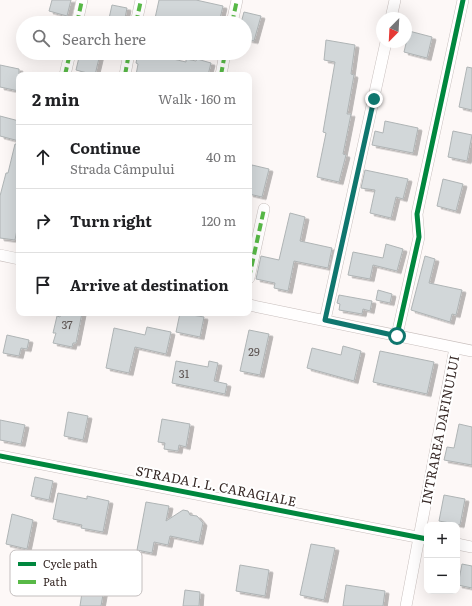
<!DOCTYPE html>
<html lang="en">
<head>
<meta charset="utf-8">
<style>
	:root { --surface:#fff; --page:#f6f6f6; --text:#202124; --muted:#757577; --line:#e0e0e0 }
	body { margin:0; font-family:Literata,serif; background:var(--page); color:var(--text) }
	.controls { position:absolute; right:12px; bottom:12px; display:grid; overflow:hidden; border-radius:8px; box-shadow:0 4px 16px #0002 }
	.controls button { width:36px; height:36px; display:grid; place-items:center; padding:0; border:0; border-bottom:1px solid var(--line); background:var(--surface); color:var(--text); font:20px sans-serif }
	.compass { position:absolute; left:376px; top:12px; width:36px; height:36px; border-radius:50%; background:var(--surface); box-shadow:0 4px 16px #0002; rotate:204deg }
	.stop { position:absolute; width:12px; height:12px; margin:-9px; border:3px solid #0f766e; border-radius:50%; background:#fff }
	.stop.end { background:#0f766e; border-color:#fff; box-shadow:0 1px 4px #0008 }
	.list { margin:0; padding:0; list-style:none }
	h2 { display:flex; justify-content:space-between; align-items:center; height:52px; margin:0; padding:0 16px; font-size:17px }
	h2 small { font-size:13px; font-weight:400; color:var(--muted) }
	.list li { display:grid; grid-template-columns:26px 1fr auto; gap:12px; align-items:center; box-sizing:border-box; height:64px; padding:0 16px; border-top:1px solid var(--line) }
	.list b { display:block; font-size:15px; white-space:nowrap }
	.list p { margin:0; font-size:13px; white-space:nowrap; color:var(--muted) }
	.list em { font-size:13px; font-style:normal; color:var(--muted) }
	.icon { flex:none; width:22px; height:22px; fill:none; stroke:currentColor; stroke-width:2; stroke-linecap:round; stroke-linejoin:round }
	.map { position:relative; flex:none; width:472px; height:606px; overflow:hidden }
	.search { position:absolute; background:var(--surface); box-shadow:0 4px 16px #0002; left:16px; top:16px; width:236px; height:44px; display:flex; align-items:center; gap:10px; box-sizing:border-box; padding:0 14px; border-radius:22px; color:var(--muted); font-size:15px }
	.panel { position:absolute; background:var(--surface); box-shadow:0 4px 16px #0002; left:16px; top:72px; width:236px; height:244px; border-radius:8px }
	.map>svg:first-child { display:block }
	.building { fill:#d2d7d9; stroke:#afb4b5; filter:url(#shadow) }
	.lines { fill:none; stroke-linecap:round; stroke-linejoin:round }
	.street-casing { stroke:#c8bfbd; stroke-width:12 }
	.street { stroke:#fffefe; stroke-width:11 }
	.quiet { stroke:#58b947; stroke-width:4; stroke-dasharray:8 4; stroke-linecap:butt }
	.cycleway-casing { stroke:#fff; stroke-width:8 }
	.cycleway { stroke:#00873e; stroke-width:5 }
	.route { stroke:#0f766e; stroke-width:5 }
	.labels { text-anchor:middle; stroke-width:4; stroke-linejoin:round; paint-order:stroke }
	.number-label { font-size:11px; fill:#5d5452 }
	.street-label { font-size:13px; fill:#362825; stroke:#fff }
	.key { fill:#fff; stroke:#c3bebe; stroke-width:1 }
	.key-label { font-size:11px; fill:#362825 }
</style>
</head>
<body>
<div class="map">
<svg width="472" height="606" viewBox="0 0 472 606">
	<defs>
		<filter id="shadow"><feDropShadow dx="4" dy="2.5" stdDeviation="0" flood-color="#0004"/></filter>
	</defs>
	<rect width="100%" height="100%" fill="#fdf8f7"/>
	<path class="building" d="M52 0H71L67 16 49 11Z
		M159 0H196L223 6 219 23H154Z
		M112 5 127 8 124 23H108Z
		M244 12 261 16 254 41 245 39V23H241Z
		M409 31 432 37 427 58 404 52Z
		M326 40 355 45 351 74 354 75 347 114H351L343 154 346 155 339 182 317 177 326 133 323 132 335 62 324 60Z
		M80 53 100 54 95 75 76 70Z
		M138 53H157L156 55 186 62V59L196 61 197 59 211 63 208 75H136L138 64 136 63Z
		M0 65 19 69V91L0 87Z
		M467 67 472 68V110L459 107Z
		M0 116 19 121V141L0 136Z
		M385 121 418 128 413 153 372 145 375 131 383 133Z
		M453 131 472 135 467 161 448 157Z
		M15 144H19V219L15 240 0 238V196L6 173H8Z
		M252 165 269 169 262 197 249 194V177Z
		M365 170 408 179 403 199 396 197 391 218 370 213 375 190 361 188Z
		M443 179 463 184 456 211 437 206Z
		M290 213 305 217 300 241 332 248 328 268 294 261 288 291 274 288 275 283 256 279 261 256 279 260Z
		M386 244 403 249 397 271 373 265 370 279 348 275 353 252 383 258Z
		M425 256 435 259 429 283 462 290 456 315 452 314 450 322 411 310Z
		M378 290 392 294 390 303 376 300Z
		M339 295 372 301 370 311 363 309 362 314 339 310 340 304 337 303Z
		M61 313H82L76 343H73L72 347 53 343 56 333H53L57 316 60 317Z
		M180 313 204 317 200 337 176 332Z
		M147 327 171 332 166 354 135 347 129 373 106 368 114 328 145 335Z
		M249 330 269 334 260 375 240 371Z
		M7 335 29 340 27 349 21 348 19 356 3 353Z
		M343 346 361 351 354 381 307 368 312 348 341 355Z
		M380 351 434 362 427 394 373 382Z
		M176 361 208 367 209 361 218 363 214 381 227 384 225 394 172 383Z
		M68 412 88 416 83 440 64 436Z
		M162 419 190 424 186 447 179 445 178 451 164 449 165 443 158 442Z
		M0 420 25 425 21 444 0 440Z
		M459 424 472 427V465L444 460 447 447 454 448Z
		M35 477 53 481 49 500 31 496Z
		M58 493 87 499V496L109 501 103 532 81 528 82 525 53 519Z
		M444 495 465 499 460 525 439 521Z
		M146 502 169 506 166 521 183 510 188 511 190 515 197 516 203 523 199 542 170 536 168 545 154 542 152 553 137 550Z
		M12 514 33 520 27 549 6 544Z
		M311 544 335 548 324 600 300 595Z
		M462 564 472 566V588L458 585Z
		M240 565 269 570 265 596 236 591Z
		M346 585 385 591 383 606H343Z
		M83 586 104 589 101 606H80Z
		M185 590 200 592 199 606H183Z"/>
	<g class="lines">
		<defs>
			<path id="street" d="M391 18 395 0
				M77 23 82 0
				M136 23 141 0
				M232 23 237 0
				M65 75 70 53
				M125 75 129 53
				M221 75 225 53
				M0 255 19 259
				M249 278 264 209
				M249 305 472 351
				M325 320 386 42
				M397 335 419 237 417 214 463 0
				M0 456 427 539
				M457 544 472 547
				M406 606 455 348"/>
		</defs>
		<use href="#street" class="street-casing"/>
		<use href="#street" class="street"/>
		<path class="quiet" d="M77 23 82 0
			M136 23 141 0
			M232 23 237 0
			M65 75 70 53
			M125 75 129 53
			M221 75 225 53
			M249 278 264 209"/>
		<defs>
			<path id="cycleway" d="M397 335 419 237 417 214 463 0
				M0 456 427 539"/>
		</defs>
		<use href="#cycleway" class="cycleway-casing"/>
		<use href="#cycleway" class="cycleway"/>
	</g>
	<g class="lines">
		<path class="route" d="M374 99 325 320 397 336"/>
	</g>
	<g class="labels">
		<g class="number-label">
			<text x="67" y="329">37</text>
			<text x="254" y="356">29</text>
			<text x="184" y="378">31</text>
		</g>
		<g class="street-label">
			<text transform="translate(440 430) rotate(-79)" y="5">INTRAREA DAFINULUI</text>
			<text transform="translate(216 486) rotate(11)" y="5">STRADA I. L. CARAGIALE</text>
		</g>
	</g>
	<rect x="10" y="550" width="132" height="46" rx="6" class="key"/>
	<rect x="18" y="562" width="18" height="4" fill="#00873e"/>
	<rect x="18" y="580" width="18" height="4" fill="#58b947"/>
	<g class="key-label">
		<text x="43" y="568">Cycle path</text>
		<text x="43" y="586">Path</text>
	</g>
</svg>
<div class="controls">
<button>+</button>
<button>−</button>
</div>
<svg class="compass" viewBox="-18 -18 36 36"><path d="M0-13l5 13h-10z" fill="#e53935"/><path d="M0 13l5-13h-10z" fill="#757577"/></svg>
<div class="stop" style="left:397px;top:336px"></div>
<div class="stop end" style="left:374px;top:99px"></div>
<div class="search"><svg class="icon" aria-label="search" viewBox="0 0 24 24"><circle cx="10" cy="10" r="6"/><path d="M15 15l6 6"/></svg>Search here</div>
<section class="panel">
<h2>2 min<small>Walk · 160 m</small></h2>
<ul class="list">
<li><svg class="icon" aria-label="ahead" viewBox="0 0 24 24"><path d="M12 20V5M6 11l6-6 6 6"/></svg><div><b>Continue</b><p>Strada Câmpului</p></div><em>40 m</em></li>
<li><svg class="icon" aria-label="right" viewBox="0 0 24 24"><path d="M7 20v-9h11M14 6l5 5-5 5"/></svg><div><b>Turn right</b></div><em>120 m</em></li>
<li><svg class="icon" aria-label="arrive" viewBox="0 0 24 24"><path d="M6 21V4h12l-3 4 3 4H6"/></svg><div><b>Arrive at destination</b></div></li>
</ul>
</section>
</div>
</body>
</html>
